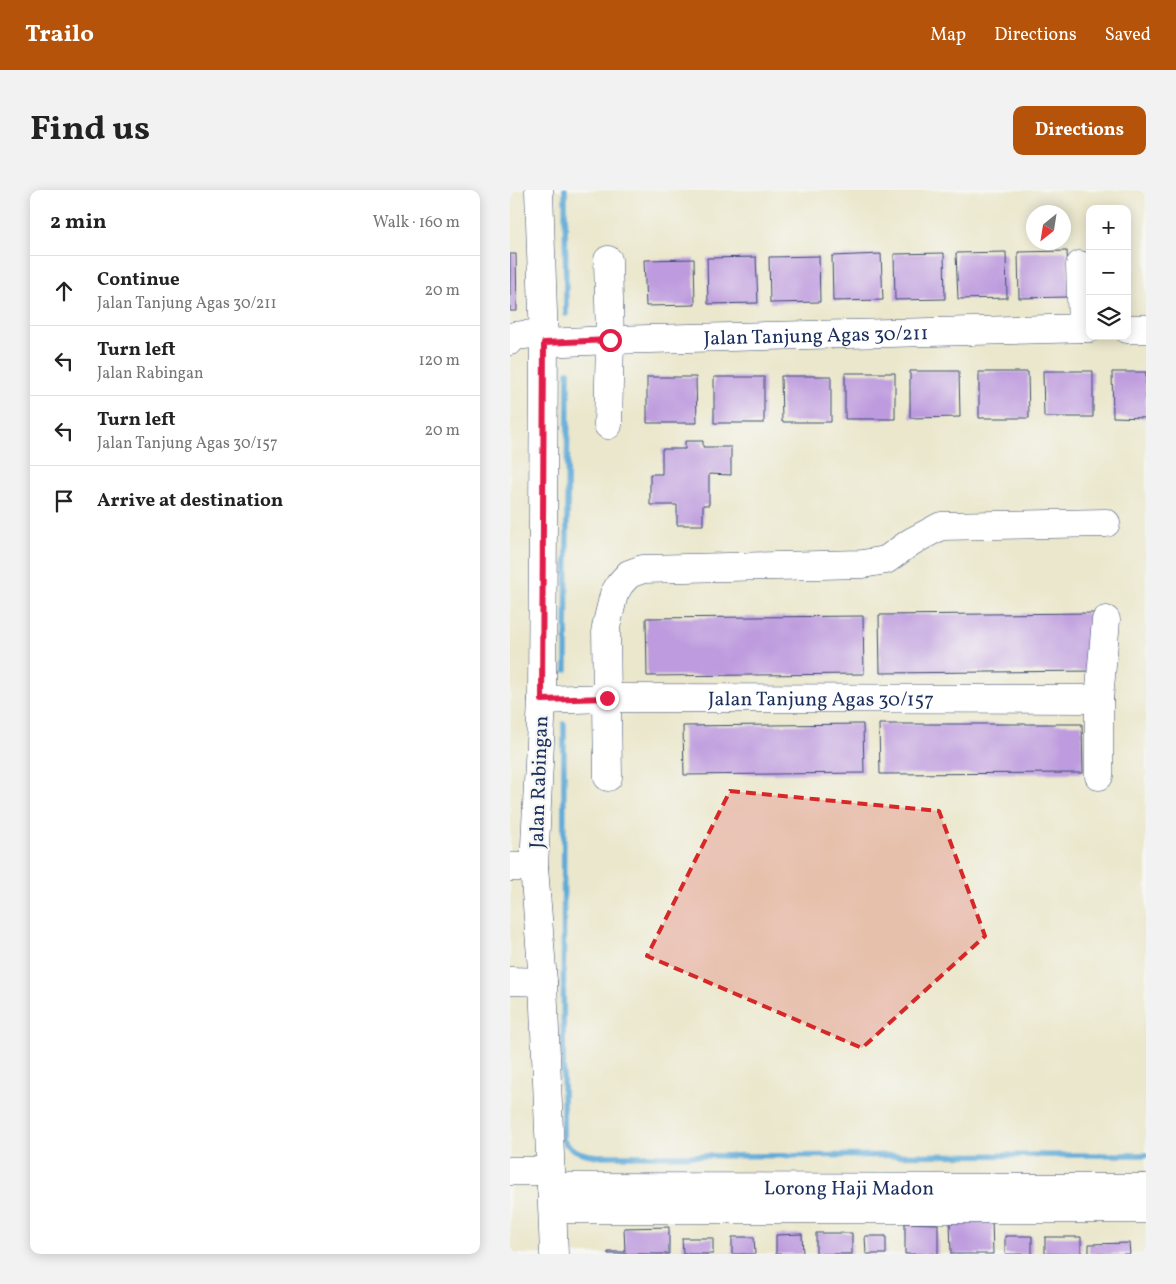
<!DOCTYPE html>
<html lang="en">
<head>
<meta charset="utf-8">
<style>
	:root { --surface:#fff; --page:#f2f2f2; --text:#222; --muted:#767676; --line:#e0e0e0; --accent:#b45309 }
	body { margin:0; font-family:Vollkorn,serif; background:var(--page); color:var(--text) }
	.controls { position:absolute; right:15px; top:15px; display:grid; overflow:hidden; border-radius:10px; box-shadow:0 2px 12px #0003 }
	.controls button { width:45px; height:45px; display:grid; place-items:center; padding:0; border:0; border-bottom:1px solid var(--line); background:var(--surface); color:var(--text); font:25px sans-serif }
	.compass { position:absolute; left:516px; top:15px; width:45px; height:45px; border-radius:50%; background:var(--surface); box-shadow:0 2px 12px #0003; rotate:210deg }
	.stop { position:absolute; width:15px; height:15px; margin:-11px; border:4px solid #e11d48; border-radius:50%; background:#fff }
	.stop.end { background:#e11d48; border-color:#fff; box-shadow:0 1px 5px #0008 }
	.list { margin:0; padding:0; list-style:none }
	h2 { display:flex; justify-content:space-between; align-items:center; height:65px; margin:0; padding:0 20px; font-size:21px }
	h2 small { font-size:16px; font-weight:400; color:var(--muted) }
	.list li { display:grid; grid-template-columns:32px 1fr auto; gap:15px; align-items:center; box-sizing:border-box; height:70px; padding:0 20px; border-top:1px solid var(--line) }
	.list b { display:block; font-size:19px; white-space:nowrap }
	.list p { margin:0; font-size:16px; white-space:nowrap; color:var(--muted) }
	.list em { font-size:16px; font-style:normal; color:var(--muted) }
	.icon { flex:none; width:28px; height:28px; fill:none; stroke:currentColor; stroke-width:2; stroke-linecap:round; stroke-linejoin:round }
	.map { position:relative; flex:none; width:636px; height:1064px; overflow:hidden; border-radius:10px }
	header { display:flex; align-items:center; gap:30px; box-sizing:border-box; height:70px; padding:0 25px; background:var(--accent); color:#fff }
	header strong { font-size:24px }
	nav { display:flex; gap:28px; margin-inline-start:auto; font-size:18px }
	.intro { display:flex; align-items:center; justify-content:space-between; box-sizing:border-box; height:120px; padding:0 30px }
	h1 { margin:0; font-size:35px }
	.button { padding:12px 22px; border-radius:10px; background:var(--accent); color:#fff; font-size:18px; font-weight:700 }
	main { display:flex; gap:30px; padding:0 30px }
	aside { flex:1; background:var(--surface); border-radius:10px; box-shadow:0 2px 12px #0003 }
	.map>svg:first-child { display:block }
	.lines { fill:none; stroke-linecap:round; stroke-linejoin:round }
	.stream { stroke:#5faad7; stroke-width:5.5 }
	.building { fill:#be9bde }
	.minor-casing { stroke:#3a4b6e; stroke-width:29 }
	.minor { stroke:#fff; stroke-width:28 }
	.route { stroke:#e11d48; stroke-width:6 }
	.marked { fill:#d62828; fill-opacity:0.2; stroke:#d62828; stroke-width:4; stroke-dasharray:10 6; stroke-linejoin:round }
	.labels { text-anchor:middle; stroke-width:4.5; stroke-linejoin:round; paint-order:stroke }
	.street-label { font-size:20px; fill:#1b2f5e; stroke:#f6f6f2 }
</style>
</head>
<body>
<header>
<strong>Trailo</strong>
<nav><a>Map</a><a>Directions</a><a>Saved</a></nav>
</header>
<div class="intro"><h1>Find us</h1><a class="button">Directions</a></div>
<main>
<aside>
<h2>2 min<small>Walk · 160 m</small></h2>
<ul class="list">
<li><svg class="icon" aria-label="ahead" viewBox="0 0 24 24"><path d="M12 20V5M6 11l6-6 6 6"/></svg><div><b>Continue</b><p>Jalan Tanjung Agas 30/211</p></div><em>20 m</em></li>
<li><svg class="icon" aria-label="left" viewBox="0 0 24 24"><path d="M17 20v-9H6M10 6l-5 5 5 5"/></svg><div><b>Turn left</b><p>Jalan Rabingan</p></div><em>120 m</em></li>
<li><svg class="icon" aria-label="left" viewBox="0 0 24 24"><path d="M17 20v-9H6M10 6l-5 5 5 5"/></svg><div><b>Turn left</b><p>Jalan Tanjung Agas 30/157</p></div><em>20 m</em></li>
<li><svg class="icon" aria-label="arrive" viewBox="0 0 24 24"><path d="M6 21V4h12l-3 4 3 4H6"/></svg><div><b>Arrive at destination</b></div></li>
</ul>
</aside>
<div class="map">
<svg width="636" height="1064" viewBox="0 0 636 1064">
	<rect width="100%" height="100%" fill="#f6f6f2"/>
	<filter id="ink" filterUnits="userSpaceOnUse"><feTurbulence type="fractalNoise" baseFrequency=".02" numOctaves="2"/><feDisplacementMap in="SourceGraphic" scale="10" xChannelSelector="R" yChannelSelector="G"/><feConvolveMatrix kernelMatrix="1 2 1 2 8 2 1 2 1" color-interpolation-filters="sRGB"/></filter>
	<filter id="wash" filterUnits="userSpaceOnUse"><feTurbulence type="fractalNoise" baseFrequency=".0096" numOctaves="4" result="noise"/><feDisplacementMap in="SourceGraphic" scale="20" xChannelSelector="R" yChannelSelector="G"/><feGaussianBlur stdDeviation="1.12" result="paint"/><feColorMatrix in="noise" values="0 0 0 0 0 0 0 0 0 0 0 0 0 0 0 0 0 1.4 0 .05"/><feComposite in="paint" operator="in"/></filter>
	<g filter="url(#wash)">
		<rect width="100%" height="100%" fill="#ebe7cc"/>
		<g class="lines">
			<path class="stream" d="M55 0 56 124
				M56 480 58 182
				M54 534 53 950C62 962 73 964 88 966L636 965"/>
		</g>
		<g id="blocks">
			<path class="building" d="M557 61 559 107 509 108 508 62Z
				M496 62 497 108 448 109 446 63Z
				M434 63 435 109 385 110 384 64Z
				M0 64H6L7 121H0Z
				M371 64 373 110 323 111 322 66Z
				M309 66 310 112 260 113 259 67Z
				M246 67 248 113 198 114 197 68Z
				M184 69 185 115 136 116 134 70Z
				M400 181H449L450 227 400 228Z
				M533 181H583V227H534Z
				M469 182H518L519 228H469Z
				M602 182H636V228L603 227Z
				M335 183H385V229H335Z
				M271 186H321V232H272Z
				M137 187H186L187 233H137Z
				M204 187H254V233H204Z
				M175 251H193V257H221V285L199 284V315H193V335H167V315H140V284H152V259H175Z
				M586 423V481L370 483 369 425Z
				M353 426 354 484 137 486 136 428Z
				M353 534 354 583 174 585 173 536Z
				M369 534H572L573 583 370 584Z
				M482 1029 483 1064H441L440 1030Z
				M395 1033 428 1034V1064H395Z
				M159 1037V1064H98V1062H115L114 1038Z
				M306 1043H342V1064H306Z
				M292 1044 293 1064H266V1045Z
				M355 1046H376V1064H356Z
				M495 1046H522V1064H495Z
				M222 1047H244L245 1064H222Z
				M535 1047H571V1064H535Z
				M172 1048H203V1064H173Z
				M619 1053 620 1064H579V1054Z"/>
		</g>
	</g>
	<g filter="url(#ink)">
		<use href="#blocks" fill-opacity="0" stroke="#3a4b6e" stroke-width="1"/>
		<g class="lines">
			<defs>
				<g id="minor">
					<path d="M29 0 34 153 32 510 24 677 33 792 44 1064"/>
					<path d="M570 75 572 138"/>
					<path d="M617 139H636"/>
					<path d="M0 151 4 146 33 143"/>
					<path id="s1" d="M34 153 100 150 580 138"/>
					<path d="M98 235 100 150 98 70"/>
					<path id="s2" d="M32 510 97 508 589 509"/>
					<path d="M589 586V509L596 430"/>
					<path d="M98 587 96 437 104 404 110 394 119 384 133 379 353 374 376 370 401 352 431 336 596 333"/>
					<path d="M0 677H24"/>
					<path d="M0 791 33 792"/>
					<path d="M0 981H41"/>
					<path id="s3" d="M41 997 636 998"/>
					<path d="M43 1019H634L633 998"/>
				</g>
			</defs>
			<use href="#minor" class="minor-casing"/>
			<use href="#minor" class="minor"/>
		</g>
	</g>
	<g class="lines" filter="url(#ink)">
		<path class="route" d="M97 508 32 510 34 153 100 150"/>
	</g>
	<path class="marked" d="M220 601 429 621 475 746 352 858 137 766Z"/>
	<g class="labels">
		<g class="street-label">
			<text dy="7" stroke="none"><textPath href="#s1" startOffset="272">Jalan Tanjung Agas 30/211</textPath></text>
			<text dy="7" stroke="none"><textPath href="#s2" startOffset="279">Jalan Tanjung Agas 30/157</textPath></text>
			<text transform="translate(28 592) rotate(-88)" y="7">Jalan Rabingan</text>
			<text dy="7" stroke="none"><textPath href="#s3" startOffset="298">Lorong Haji Madon</textPath></text>
		</g>
	</g>
</svg>
<div class="controls">
<button>+</button>
<button>−</button>
<button><svg class="icon" aria-label="layers" viewBox="0 0 24 24"><path d="M12 4l9 5-9 5-9-5zM3 14l9 5 9-5"/></svg></button>
</div>
<svg class="compass" viewBox="-18 -18 36 36"><path d="M0-13l5 13h-10z" fill="#e53935"/><path d="M0 13l5-13h-10z" fill="#767676"/></svg>
<div class="stop" style="left:100px;top:150px"></div>
<div class="stop end" style="left:97px;top:508px"></div>
</div>
</main>
</body>
</html>
